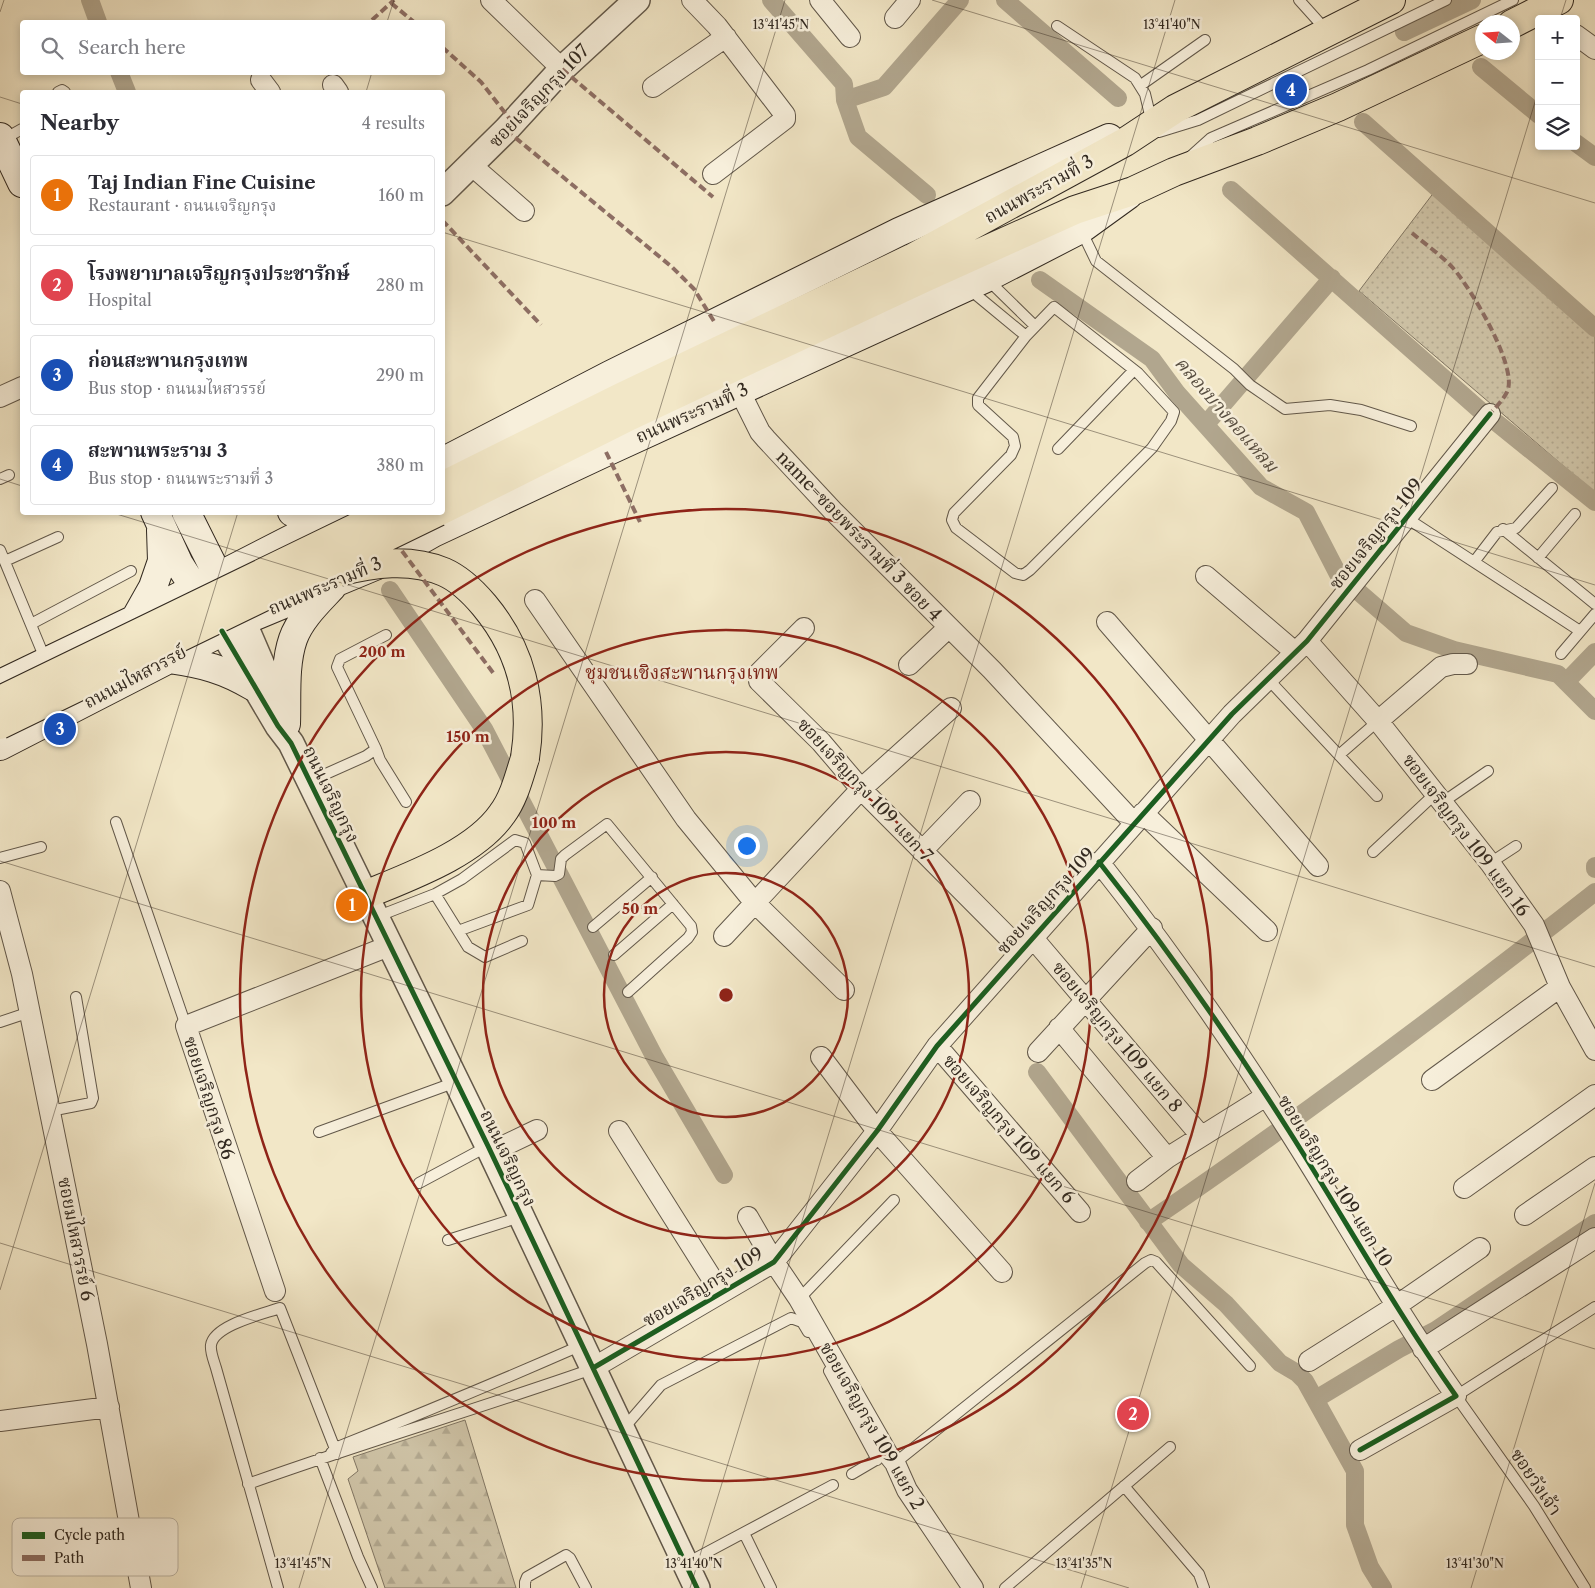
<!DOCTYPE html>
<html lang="en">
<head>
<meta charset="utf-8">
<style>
	:root { --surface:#fff; --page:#f7f7f7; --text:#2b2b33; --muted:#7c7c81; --line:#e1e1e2; --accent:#0f766e }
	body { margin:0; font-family:"Libre Caslon Text","Noto Serif Thai",serif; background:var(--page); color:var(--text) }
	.controls { position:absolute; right:15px; top:15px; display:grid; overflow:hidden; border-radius:5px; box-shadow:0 2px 8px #0003 }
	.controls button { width:45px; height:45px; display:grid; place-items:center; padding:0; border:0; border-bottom:1px solid var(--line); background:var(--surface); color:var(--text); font:25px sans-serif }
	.compass { position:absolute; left:1475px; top:15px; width:45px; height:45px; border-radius:50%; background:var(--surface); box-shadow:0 2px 8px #0003; rotate:287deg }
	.you { position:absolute; left:746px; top:845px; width:18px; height:18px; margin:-12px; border:4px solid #fff; border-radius:50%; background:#1a73e8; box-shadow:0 0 0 8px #1a73e833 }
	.badge { display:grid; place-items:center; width:32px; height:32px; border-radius:50%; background:var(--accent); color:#fff; font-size:16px; font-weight:700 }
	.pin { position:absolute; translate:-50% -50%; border:2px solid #fff; box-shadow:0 1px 5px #0006 }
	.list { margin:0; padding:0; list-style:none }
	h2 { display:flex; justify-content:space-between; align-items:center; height:65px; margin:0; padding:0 20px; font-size:21px }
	h2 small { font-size:16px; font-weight:400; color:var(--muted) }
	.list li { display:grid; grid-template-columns:32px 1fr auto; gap:15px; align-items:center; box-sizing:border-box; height:80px; margin:0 10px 10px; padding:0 10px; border:1px solid var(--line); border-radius:5px }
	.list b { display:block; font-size:19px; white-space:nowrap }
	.list p { margin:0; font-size:16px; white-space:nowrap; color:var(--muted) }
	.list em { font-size:16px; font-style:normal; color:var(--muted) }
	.icon { flex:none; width:28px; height:28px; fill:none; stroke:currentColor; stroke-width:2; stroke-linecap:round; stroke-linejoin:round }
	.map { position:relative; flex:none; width:1595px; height:1588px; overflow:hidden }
	.search { position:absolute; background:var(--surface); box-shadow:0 2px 8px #0003; left:20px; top:20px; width:425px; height:55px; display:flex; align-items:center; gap:12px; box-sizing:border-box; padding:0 18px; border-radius:5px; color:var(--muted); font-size:19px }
	.panel { position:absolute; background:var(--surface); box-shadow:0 2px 8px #0003; left:20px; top:90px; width:425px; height:425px; border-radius:5px }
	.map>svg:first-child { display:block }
	.grass { fill:url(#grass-dots); stroke:#827866 }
	.forest { fill:url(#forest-firs); stroke:#827866 }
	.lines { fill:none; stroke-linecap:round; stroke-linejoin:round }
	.canal { stroke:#b1a68e; stroke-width:18 }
	.service-casing { stroke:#62584a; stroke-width:12 }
	.minor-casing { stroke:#62584a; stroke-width:22 }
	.tertiary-casing { stroke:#62584a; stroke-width:28 }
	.secondary-casing { stroke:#322920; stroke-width:30 }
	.primary-casing { stroke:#322920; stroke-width:30 }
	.service { stroke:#f7efdb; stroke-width:10 }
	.minor { stroke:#f7efdb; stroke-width:20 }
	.tertiary { stroke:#f7efdb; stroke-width:25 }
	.secondary { stroke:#f7efdb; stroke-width:28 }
	.primary { stroke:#f2e7c7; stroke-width:28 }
	.primary-bridge-casing { stroke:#322920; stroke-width:30; stroke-linecap:butt }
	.primary-bridge { stroke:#f2e7c7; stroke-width:28 }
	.quiet { stroke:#8d6e63; stroke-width:4; stroke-dasharray:8 4; stroke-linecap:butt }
	.cycleway-casing { stroke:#f7efdb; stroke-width:8 }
	.cycleway { stroke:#1b5e20; stroke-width:5 }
	.ticks { fill:none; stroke:#322920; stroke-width:1; stroke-opacity:0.45 }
	.ring { fill:none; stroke:#8f2418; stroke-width:2.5 }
	.labels { text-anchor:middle; stroke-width:5; stroke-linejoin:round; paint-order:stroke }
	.street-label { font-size:18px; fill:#322920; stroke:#f7efdb }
	.water-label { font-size:19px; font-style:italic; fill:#584e41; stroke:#f7efdb }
	.neighbourhood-label { font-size:19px; fill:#7a1f14; stroke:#f7efdb }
	.key { fill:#f7efdb; stroke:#bcb4a3; stroke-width:1 }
	.key-label { font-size:14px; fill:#322920 }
	.ticks-label { font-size:12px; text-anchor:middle; fill:#322920; stroke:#f7efdb; stroke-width:5; stroke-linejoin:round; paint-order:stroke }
	.centre { fill:#8f2418; stroke:#f7efdb; stroke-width:2.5 }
	.ring-label { font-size:15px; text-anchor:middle; font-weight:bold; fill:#8f2418; stroke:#f7efdb; stroke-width:5; stroke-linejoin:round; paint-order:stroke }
</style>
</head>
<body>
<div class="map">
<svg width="1595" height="1588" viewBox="0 0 1595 1588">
	<defs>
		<pattern id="grass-dots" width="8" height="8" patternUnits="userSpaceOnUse" patternTransform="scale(1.25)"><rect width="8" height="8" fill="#d1c7ab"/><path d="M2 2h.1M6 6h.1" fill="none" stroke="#b4ab93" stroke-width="1.8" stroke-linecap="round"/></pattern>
		<pattern id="forest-firs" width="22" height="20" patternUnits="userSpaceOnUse" patternTransform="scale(1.25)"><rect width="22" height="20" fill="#d1c7ab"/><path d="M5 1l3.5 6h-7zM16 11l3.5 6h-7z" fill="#b4ab93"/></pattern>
	</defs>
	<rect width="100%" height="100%" fill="#f2e7c7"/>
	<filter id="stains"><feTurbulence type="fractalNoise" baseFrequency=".004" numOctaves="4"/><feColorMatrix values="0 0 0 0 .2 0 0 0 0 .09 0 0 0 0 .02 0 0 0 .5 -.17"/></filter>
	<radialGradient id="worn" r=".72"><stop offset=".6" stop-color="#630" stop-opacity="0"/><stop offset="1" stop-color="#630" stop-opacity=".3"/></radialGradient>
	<path class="grass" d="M1438 187 1595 326V493L1359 291Z"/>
	<path class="forest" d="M465 1420 516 1588H385L348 1479 358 1471 353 1457Z"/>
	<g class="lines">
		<path class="canal" d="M90 0 98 22
			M771 0 844 84 845 100 858 137 927 195
			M1005 0 1118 98
			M1404 32 1472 0
			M1481 67 1539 115
			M119 72 127 92
			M845 100 884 87 960 0
			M1363 122 1595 328
			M1576 143 1595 157
			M1231 190 1482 412
			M1040 280 1152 359 1177 393 1261 487 1306 512 1338 574 1406 633 1454 650 1558 674 1595 711
			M1497 423 1595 502
			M1206 424 1332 278
			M390 590 484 729 654 1056 724 1175
			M1566 682 1595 652
			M1595 866V869
			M1037 1072 1181 1265 1226 1304 1280 1363 1297 1373 1305 1381 1355 1471V1525L1370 1567 1383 1588
			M1148 1222C1301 1118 1449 1007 1595 892
			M1316 1399 1399 1349 1436 1330 1595 1223"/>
		<defs>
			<path id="service" d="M1299 0 1326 30
				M1057 26 1135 78 1145 94 1151 119
				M1141 85 1205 40
				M58 92 62 90 65 92
				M1159 132 1198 120 1446 0
				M2 140 22 129
				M1191 156 1211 138 1368 70 1513 0
				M1081 230 1096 261 1234 369 1250 385 1285 409 1330 405 1361 410 1411 426
				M987 279 1035 326
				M969 289 1026 336
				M1054 307 1138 373 1174 412 1171 421 1152 448 1030 570 1023 575 1015 573 956 528 952 520 954 513 1011 455 1015 446 1013 437 978 405V398L1026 336Z
				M1058 449 1134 370
				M0 479 9 475
				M1408 519 1580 631
				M1503 529 1595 604
				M0 550 46 661
				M1538 558 1575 514
				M5 561 58 537
				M1474 562 1497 532 1516 528 1552 488
				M31 624 131 571
				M1561 654 1595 614
				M1268 679 1377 796
				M376 749 380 760 406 802
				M1339 755 1378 721
				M310 781 366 756 376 749 337 667 340 659 386 635
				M1443 802 1488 771
				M116 822 186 1026
				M1373 852 1436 793
				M0 858 41 847
				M1490 863 1516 846
				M435 894 468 947 485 957 522 941
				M376 917 435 894 462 879 515 840 525 843 537 875 555 876 559 874 561 859 565 855 607 824 691 926 692 932 688 938 628 992
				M593 927 652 877
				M458 931 528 905 537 875
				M614 955 673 904
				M0 1022 30 1012
				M50 1111 91 1103 93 1098 76 997
				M319 1132 456 1082
				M419 1183 488 1146
				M448 1240 520 1217
				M799 1299 894 1200
				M829 1371 877 1460
				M623 1429 661 1385 791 1318 802 1322 808 1332
				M331 1453 335 1448C418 1415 500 1381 582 1345
				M320 1458 358 1557 372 1588
				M895 1463 1145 1263 1151 1260 1156 1262 1250 1366
				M852 1474 881 1457
				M248 1484C362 1443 478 1409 592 1369
				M1124 1486 1199 1574 1204 1588
				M744 1533 771 1588
				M685 1564 833 1485
				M278 1588 216 1368C214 1361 210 1352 211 1345 214 1325 263 1314 280 1308L337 1454
				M525 1588V1582L527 1577 566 1555 570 1558 586 1588
				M1005 1588 1170 1447
				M1585 1588 1534 1506 1456 1396 1595 1307"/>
			<path id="minor" d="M491 0 562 69
				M692 0 717 26 785 115V119L713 174
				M820 0 850 37
				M895 18 910 0
				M1576 35 1595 49
				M261 80 270 92
				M333 85 338 92
				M653 87 726 37
				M471 165 524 211
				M740 392 760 432 766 439 833 511 992 670 1134 823
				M0 397 22 387
				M1206 576 1295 652
				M535 600 686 819 754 902 844 990
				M1107 622 1318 866
				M804 628 759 673V681L821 742 861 789 1021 950
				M1307 641 1378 721 1490 863 1534 925 1560 987 1595 1050
				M909 665 949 627
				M1378 721 1441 667 1453 664H1467
				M1143 813 1267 931
				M922 851 970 801
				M1099 862C1167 948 1230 1038 1289 1131 1345 1219 1396 1311 1456 1396L1360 1450
				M0 891 22 974 97 1344 141 1588
				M724 936 861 789 951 708
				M1032 937 1201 1136
				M1059 1028 1167 1158
				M937 1046 1080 1212
				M1038 1052 1152 928
				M821 1057 877 1131 1002 1272
				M1432 1080 1560 987
				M619 1131 721 1293
				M491 1152 537 1130
				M1137 1181 1167 1158 1266 1096
				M1464 1188 1595 1095
				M1525 1215 1595 1167
				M748 1217 774 1262 799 1299 887 1453 895 1463 907 1490 973 1588
				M275 1291 186 1026 389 946
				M1423 1349 1595 1238
				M1309 1361 1396 1306 1480 1248
				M593 1368 774 1262 877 1131 937 1046 1232 714 1307 641 1490 414
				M0 1421 109 1407"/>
			<path id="tertiary" d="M442 193 506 130 562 69 637 0
				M243 621 280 707
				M222 631 278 726 291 743 488 1146 697 1588"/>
			<path id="secondary" d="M0 137 22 183
				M442 462 610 375 899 232 1109 138
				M155 512 179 564 204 603
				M186 512 226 592
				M292 512 336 514
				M135 619 153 587 162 561 161 530
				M169 659C203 664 224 669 254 687
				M0 684 135 619 344 512
				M286 724C287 697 284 665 293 639 300 619 318 602 332 587
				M0 746 243 621 375 566 433 533 606 452 986 278 1081 229 1128 195"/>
			<path id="primary" d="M1512 24 1559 0
				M442 486 621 397 912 258 1125 142 1175 109 1391 0
				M442 510 630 416 922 279 1075 210 1133 191 1174 172 1257 141 1338 107 1482 39
				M365 895C408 877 474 854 502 814 514 798 519 777 525 758"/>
		</defs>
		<use href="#service" class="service-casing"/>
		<use href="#minor" class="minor-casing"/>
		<use href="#tertiary" class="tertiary-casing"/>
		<use href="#secondary" class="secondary-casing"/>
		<use href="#primary" class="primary-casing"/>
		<use href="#service" class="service"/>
		<use href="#minor" class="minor"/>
		<use href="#tertiary" class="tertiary"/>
		<use href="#secondary" class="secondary"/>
		<use href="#primary" class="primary"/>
		<defs>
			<path id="primary-bridge" d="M339 572C373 563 410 558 444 572 460 579 473 592 484 605 521 649 534 702 525 758
				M0 700 388 512
				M0 725 438 512"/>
		</defs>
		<use href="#primary-bridge" class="primary-bridge-casing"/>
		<use href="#primary-bridge" class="primary-bridge"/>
		<path class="quiet" d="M391 3 414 22
			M372 20 394 0
			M442 47 481 82 513 123
			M562 69 713 197
			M506 130 672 267 694 289 715 323
			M442 220 541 325
			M1412 233C1425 244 1441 255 1453 268 1470 287 1519 368 1507 392 1503 400 1496 407 1490 414
			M606 452 640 522
			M402 551 494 674"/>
		<defs>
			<path id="cycleway" d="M222 631 278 726 291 743 488 1146 697 1588
				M1099 862C1167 948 1230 1038 1289 1131 1345 1219 1396 1311 1456 1396L1360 1450
				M593 1368 774 1262 877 1131 937 1046 1232 714 1307 641 1490 414"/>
		</defs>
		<use href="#cycleway" class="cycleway-casing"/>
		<use href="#cycleway" class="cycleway"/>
	</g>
	<path class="ticks" d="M932 0 1595 203M0 12 4 0M1560 19 1566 0M387 22 394 0M366 92 372 72M0 97 22 104M442 232 1595 585M0 479 22 486M110 512 1595 967M0 861 1595 1349M0 1243 1129 1588M0 1290 238 512M299 1588 785 0M690 1588 1175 0M1081 1588 1539 89M1471 1588 1595 1183"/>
	<g class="ring">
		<circle cx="726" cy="995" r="122"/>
		<circle cx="726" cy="995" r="243"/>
		<circle cx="726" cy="995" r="365"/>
		<circle cx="726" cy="995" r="486"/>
	</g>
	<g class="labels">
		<g class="street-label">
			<text transform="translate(539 96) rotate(-46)" y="6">ซอยเจริญกรุง 107</text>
			<text transform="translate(1039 189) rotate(-29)" y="6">ถนนพระรามที่ 3</text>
			<text transform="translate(692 413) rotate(-24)" y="6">ถนนพระรามที่ 3</text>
			<text transform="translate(1376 534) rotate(-51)" y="6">ซอยเจริญกรุง 109</text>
			<text transform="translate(859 536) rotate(46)" y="6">name=ซอยพระรามที่ 3 ซอย 4</text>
			<text transform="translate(325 586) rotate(-23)" y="6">ถนนพระรามที่ 3</text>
			<text transform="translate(135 677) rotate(-28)" y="6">ถนนมไหสวรรย์</text>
			<text transform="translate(865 790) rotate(47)" y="6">ซอยเจริญกรุง 109 แยก 7</text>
			<text transform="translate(331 794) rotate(64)" y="6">ถนนเจริญกรุง</text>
			<text transform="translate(1466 835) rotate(53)" y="6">ซอยเจริญกรุง 109 แยก 16</text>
			<text transform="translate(1046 901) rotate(-48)" y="6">ซอยเจริญกรุง 109</text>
			<text transform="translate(1117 1037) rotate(50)" y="6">ซอยเจริญกรุง 109 แยก 8</text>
			<text transform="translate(209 1098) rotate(72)" y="6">ซอยเจริญกรุง 86</text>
			<text transform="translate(1009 1129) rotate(49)" y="6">ซอยเจริญกรุง 109 แยก 6</text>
			<text transform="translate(508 1158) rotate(64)" y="6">ถนนเจริญกรุง</text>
			<text transform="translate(1335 1181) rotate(58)" y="6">ซอยเจริญกรุง 109 แยก 10</text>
			<text transform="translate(76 1239) rotate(79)" y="6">ซอยมไหสวรรย์ 6</text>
			<text transform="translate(703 1287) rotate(-31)" y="6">ซอยเจริญกรุง 109</text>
			<text transform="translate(872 1426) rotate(60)" y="6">ซอยเจริญกรุง 109 แยก 2</text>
			<text transform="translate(1536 1482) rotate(56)" y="6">ซอยวังเจ้า</text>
		</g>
		<g class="water-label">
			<text transform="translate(1227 414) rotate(49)" y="7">คลองบางคอแหลม</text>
		</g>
		<g class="neighbourhood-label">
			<text x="682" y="679">ชุมชนเชิงสะพานกรุงเทพ</text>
		</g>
	</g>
	<rect x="12" y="1518" width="166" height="58" rx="8" class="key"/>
	<rect x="22" y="1532" width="23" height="7" fill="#1b5e20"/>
	<rect x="22" y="1555" width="23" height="6" fill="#8d6e63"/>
	<g class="key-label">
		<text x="54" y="1540">Cycle path</text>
		<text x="54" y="1563">Path</text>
	</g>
	<g class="ticks-label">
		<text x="781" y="29">13°41'45"N</text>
		<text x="1172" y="29">13°41'40"N</text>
		<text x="303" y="1568">13°41'45"N</text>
		<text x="694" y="1568">13°41'40"N</text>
		<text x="1084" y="1568">13°41'35"N</text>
		<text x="1475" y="1568">13°41'30"N</text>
	</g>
	<circle cx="726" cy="995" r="8" class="centre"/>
	<g class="ring-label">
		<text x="382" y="657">200 m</text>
		<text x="468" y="742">150 m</text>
		<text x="554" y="828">100 m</text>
		<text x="640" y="914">50 m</text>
	</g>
	<rect width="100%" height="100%" filter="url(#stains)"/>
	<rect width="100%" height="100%" fill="url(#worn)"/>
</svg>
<div class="controls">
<button>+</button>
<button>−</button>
<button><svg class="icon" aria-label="layers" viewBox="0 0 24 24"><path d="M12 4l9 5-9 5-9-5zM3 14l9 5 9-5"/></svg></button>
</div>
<svg class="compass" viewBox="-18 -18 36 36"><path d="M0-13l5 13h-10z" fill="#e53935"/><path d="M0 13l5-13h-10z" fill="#7c7c81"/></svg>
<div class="you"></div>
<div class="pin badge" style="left:352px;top:905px;background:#e8710a">1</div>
<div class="pin badge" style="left:1133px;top:1414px;background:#e0444e">2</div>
<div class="pin badge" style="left:60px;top:729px;background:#1a4fb4">3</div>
<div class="pin badge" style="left:1291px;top:90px;background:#1a4fb4">4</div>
<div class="search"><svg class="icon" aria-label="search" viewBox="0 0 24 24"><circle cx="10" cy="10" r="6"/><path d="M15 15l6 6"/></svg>Search here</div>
<section class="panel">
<h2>Nearby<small>4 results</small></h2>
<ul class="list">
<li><span class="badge" style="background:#e8710a">1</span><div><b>Taj Indian Fine Cuisine</b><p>Restaurant · ถนนเจริญกรุง</p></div><em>160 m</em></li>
<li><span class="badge" style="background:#e0444e">2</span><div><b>โรงพยาบาลเจริญกรุงประชารักษ์</b><p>Hospital</p></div><em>280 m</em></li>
<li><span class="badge" style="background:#1a4fb4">3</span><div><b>ก่อนสะพานกรุงเทพ</b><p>Bus stop · ถนนมไหสวรรย์</p></div><em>290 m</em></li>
<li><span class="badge" style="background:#1a4fb4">4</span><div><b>สะพานพระราม 3</b><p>Bus stop · ถนนพระรามที่ 3</p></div><em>380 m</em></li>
</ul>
</section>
</div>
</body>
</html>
